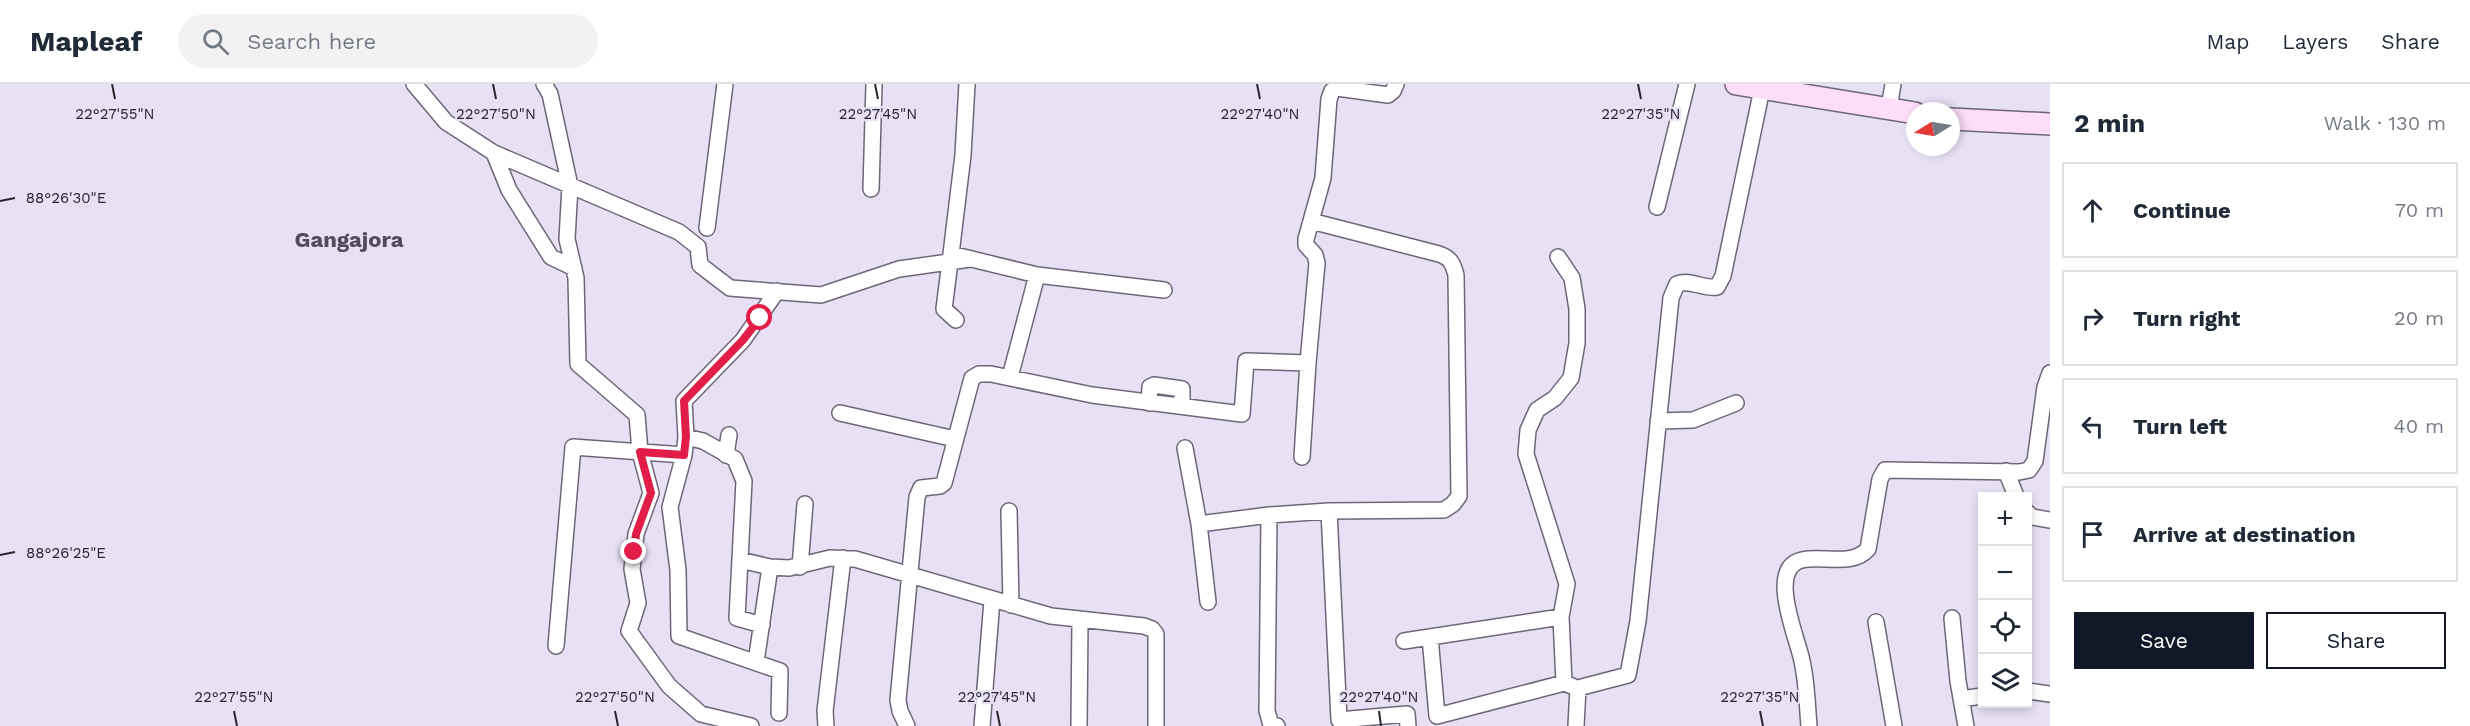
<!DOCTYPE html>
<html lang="en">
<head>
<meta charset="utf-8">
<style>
	:root { --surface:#fff; --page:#f2f2f3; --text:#1f2937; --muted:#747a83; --line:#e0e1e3; --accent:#111827 }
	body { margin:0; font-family:"Work Sans",sans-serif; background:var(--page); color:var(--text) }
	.controls { position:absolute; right:18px; bottom:18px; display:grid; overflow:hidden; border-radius:0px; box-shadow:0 3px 9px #0003 }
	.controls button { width:54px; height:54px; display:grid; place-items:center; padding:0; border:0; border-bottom:2px solid var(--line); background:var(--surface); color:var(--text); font:30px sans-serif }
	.compass { position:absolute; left:1906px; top:18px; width:54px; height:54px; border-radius:50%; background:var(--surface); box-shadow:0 3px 9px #0003; rotate:259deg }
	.stop { position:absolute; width:18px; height:18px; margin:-14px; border:4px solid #e11d48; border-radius:50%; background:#fff }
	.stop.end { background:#e11d48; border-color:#fff; box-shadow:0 2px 6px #0008 }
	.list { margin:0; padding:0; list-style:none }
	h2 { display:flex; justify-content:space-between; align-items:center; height:78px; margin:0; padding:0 24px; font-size:26px }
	h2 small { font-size:20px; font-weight:400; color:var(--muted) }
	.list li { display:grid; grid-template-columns:39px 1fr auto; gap:18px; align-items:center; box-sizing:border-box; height:96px; margin:0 12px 12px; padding:0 12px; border:2px solid var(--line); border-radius:0px }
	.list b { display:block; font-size:22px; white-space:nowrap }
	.list em { font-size:20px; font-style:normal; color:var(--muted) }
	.actions { display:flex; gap:12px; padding:18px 24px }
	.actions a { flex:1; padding:14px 0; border:2px solid var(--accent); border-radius:0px; text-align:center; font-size:21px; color:var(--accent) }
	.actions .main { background:var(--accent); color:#fff }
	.icon { flex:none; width:33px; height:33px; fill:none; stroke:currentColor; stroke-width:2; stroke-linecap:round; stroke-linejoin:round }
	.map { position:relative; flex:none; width:2050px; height:642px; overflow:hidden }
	header { display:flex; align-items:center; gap:36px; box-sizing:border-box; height:84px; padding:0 30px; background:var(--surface); border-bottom:2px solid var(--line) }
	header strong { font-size:28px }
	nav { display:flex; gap:33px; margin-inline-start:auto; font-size:21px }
	.search { width:420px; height:54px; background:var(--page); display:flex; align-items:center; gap:15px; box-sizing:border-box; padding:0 21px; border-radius:33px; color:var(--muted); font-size:22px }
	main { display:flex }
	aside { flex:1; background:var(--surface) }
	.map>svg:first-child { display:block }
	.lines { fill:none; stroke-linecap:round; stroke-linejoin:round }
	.street-casing { stroke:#6d6679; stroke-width:18 }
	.secondary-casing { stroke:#6d6679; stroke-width:24 }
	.street { stroke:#fff; stroke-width:15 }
	.secondary { stroke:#fdddf7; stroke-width:21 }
	.route { stroke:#e11d48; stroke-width:8 }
	.ticks { fill:none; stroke:#28262d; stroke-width:2 }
	.labels { text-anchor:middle; stroke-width:4.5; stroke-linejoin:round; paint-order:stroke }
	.district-label { font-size:22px; font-weight:bold; fill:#514b5c; stroke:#e8e1f6 }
	.ticks-label { font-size:15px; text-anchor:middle; fill:#28262d; stroke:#e8e1f6; stroke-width:4.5; stroke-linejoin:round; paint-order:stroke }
</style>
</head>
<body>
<header>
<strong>Mapleaf</strong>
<div class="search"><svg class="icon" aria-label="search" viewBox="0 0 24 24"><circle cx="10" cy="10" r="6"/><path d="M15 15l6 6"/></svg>Search here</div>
<nav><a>Map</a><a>Layers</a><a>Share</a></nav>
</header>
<main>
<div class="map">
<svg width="2050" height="642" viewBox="0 0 2050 642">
	<rect width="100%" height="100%" fill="#e8e1f6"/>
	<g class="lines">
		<defs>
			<path id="street" d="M414 0 446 38 494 69 679 148 698 163 700 181 730 204 821 211 899 185 970 175
				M544 0 550 10 570 102 567 155 576 194 578 280 637 331 640 368 651 409 636 450 632 485 638 519 629 547 669 602 701 630 751 642
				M967 0 963 71 951 170 1037 191 1164 206
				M1889 24 1893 0
				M494 69 509 106 551 173 574 184
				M871 105 874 0
				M1657 123 1687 0
				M707 144 725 0
				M951 170 944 225 956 236
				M1558 173 1572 194 1577 225V259L1571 294 1555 314 1537 326 1528 346 1526 370 1567 500 1561 533 1564 599
				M1010 293 1037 191
				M1149 319 1150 303 1154 301 1182 305V322
				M840 329 955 355
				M1658 337 1693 336 1736 319
				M686 353 684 317 743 256 777 207
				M1185 364 1199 440 1208 518
				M726 371 729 351
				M1302 373 1308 279
				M2006 387 2016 412
				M1009 427 1011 521
				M1329 427 1339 636 1407 630 1408 642
				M2028 429 2032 433 2050 436
				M1269 431 1267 627 1271 641 1277 642
				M1199 440 1269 431 1329 427 1444 426 1453 420 1459 412 1456 191C1453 180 1451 174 1439 170L1311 137
				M740 476 770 483 756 578
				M770 483 789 484 830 474 855 475 1051 532 1144 542 1152 545 1156 550V642
				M800 483 805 420
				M1952 534 1958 597 1966 642
				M1876 538 1894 642
				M762 541 737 534 744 397 735 375 703 357 686 353 684 371 670 423 678 486 679 552 780 587 779 629
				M1430 553 1437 632 1564 599 1572 602
				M1404 557 1561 533
				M556 562 573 363 684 371
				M2028 607 2050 610
				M1961 615 1982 612
				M826 642 825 627 843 474
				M907 642 900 627 898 616 917 413 921 404 940 402 944 399 972 294 979 290H991L1092 311 1242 330 1246 277 1308 279 1317 179 1315 171 1306 161V155L1323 94 1329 15 1332 7 1337 4 1388 11 1393 7 1396 0
				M982 642 992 516
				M1079 642 1080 536
				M1576 642 1578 604 1628 591 1638 537 1671 214 1677 200C1690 195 1703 205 1717 203L1723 192 1763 0
				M1809 642C1807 620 1807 599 1802 577 1798 555 1766 484 1802 476 1823 471 1852 483 1868 465L1880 395 1885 386 2019 388 2029 386 2035 377 2045 303 2050 289"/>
			<path id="secondary" d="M1736 0 1915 29
				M1951 35 2050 40"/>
		</defs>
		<use href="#street" class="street-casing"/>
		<use href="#secondary" class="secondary-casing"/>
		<use href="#street" class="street"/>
		<use href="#secondary" class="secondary"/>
	</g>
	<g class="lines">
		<path class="route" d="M634 468 636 450 651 409 640 368 684 371 686 353 684 317 743 256 760 234"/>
	</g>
	<path class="ticks" d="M112 0 115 15M493 0 496 15M875 0 878 15M1257 0 1260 15M1638 0 1641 15M0 117 15 114M0 471 15 468M234 627 237 642M615 627 618 642M997 627 1000 642M1379 627 1381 642M1760 627 1763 642"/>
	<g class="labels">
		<g class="district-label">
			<text x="349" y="163">Gangajora</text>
		</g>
	</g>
	<g class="ticks-label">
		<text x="115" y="35">22°27'55"N</text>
		<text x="496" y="35">22°27'50"N</text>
		<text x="878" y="35">22°27'45"N</text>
		<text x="1260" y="35">22°27'40"N</text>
		<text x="1641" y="35">22°27'35"N</text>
		<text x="66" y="119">88°26'30"E</text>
		<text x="66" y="474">88°26'25"E</text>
		<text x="234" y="618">22°27'55"N</text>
		<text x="615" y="618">22°27'50"N</text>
		<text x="997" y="618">22°27'45"N</text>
		<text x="1379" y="618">22°27'40"N</text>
		<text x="1760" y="618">22°27'35"N</text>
	</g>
</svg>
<div class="controls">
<button>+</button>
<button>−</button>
<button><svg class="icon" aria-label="locate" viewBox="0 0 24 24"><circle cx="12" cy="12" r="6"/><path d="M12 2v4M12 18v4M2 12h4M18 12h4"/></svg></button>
<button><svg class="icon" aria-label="layers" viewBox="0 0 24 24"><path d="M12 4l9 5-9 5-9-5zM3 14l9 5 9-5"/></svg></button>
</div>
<svg class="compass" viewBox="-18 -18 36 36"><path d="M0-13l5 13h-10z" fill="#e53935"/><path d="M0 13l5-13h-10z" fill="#747a83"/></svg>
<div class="stop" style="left:760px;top:234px"></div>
<div class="stop end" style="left:634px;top:468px"></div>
</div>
<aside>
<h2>2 min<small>Walk · 130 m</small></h2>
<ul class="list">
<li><svg class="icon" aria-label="ahead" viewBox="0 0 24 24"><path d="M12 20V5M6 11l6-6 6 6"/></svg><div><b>Continue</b></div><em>70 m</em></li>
<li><svg class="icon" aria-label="right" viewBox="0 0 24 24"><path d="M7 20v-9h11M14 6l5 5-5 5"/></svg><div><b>Turn right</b></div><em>20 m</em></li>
<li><svg class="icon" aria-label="left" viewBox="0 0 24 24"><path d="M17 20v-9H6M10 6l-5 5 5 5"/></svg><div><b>Turn left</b></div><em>40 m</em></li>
<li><svg class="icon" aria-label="arrive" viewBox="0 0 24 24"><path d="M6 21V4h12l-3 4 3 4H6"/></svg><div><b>Arrive at destination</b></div></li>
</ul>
<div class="actions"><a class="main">Save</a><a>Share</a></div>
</aside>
</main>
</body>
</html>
